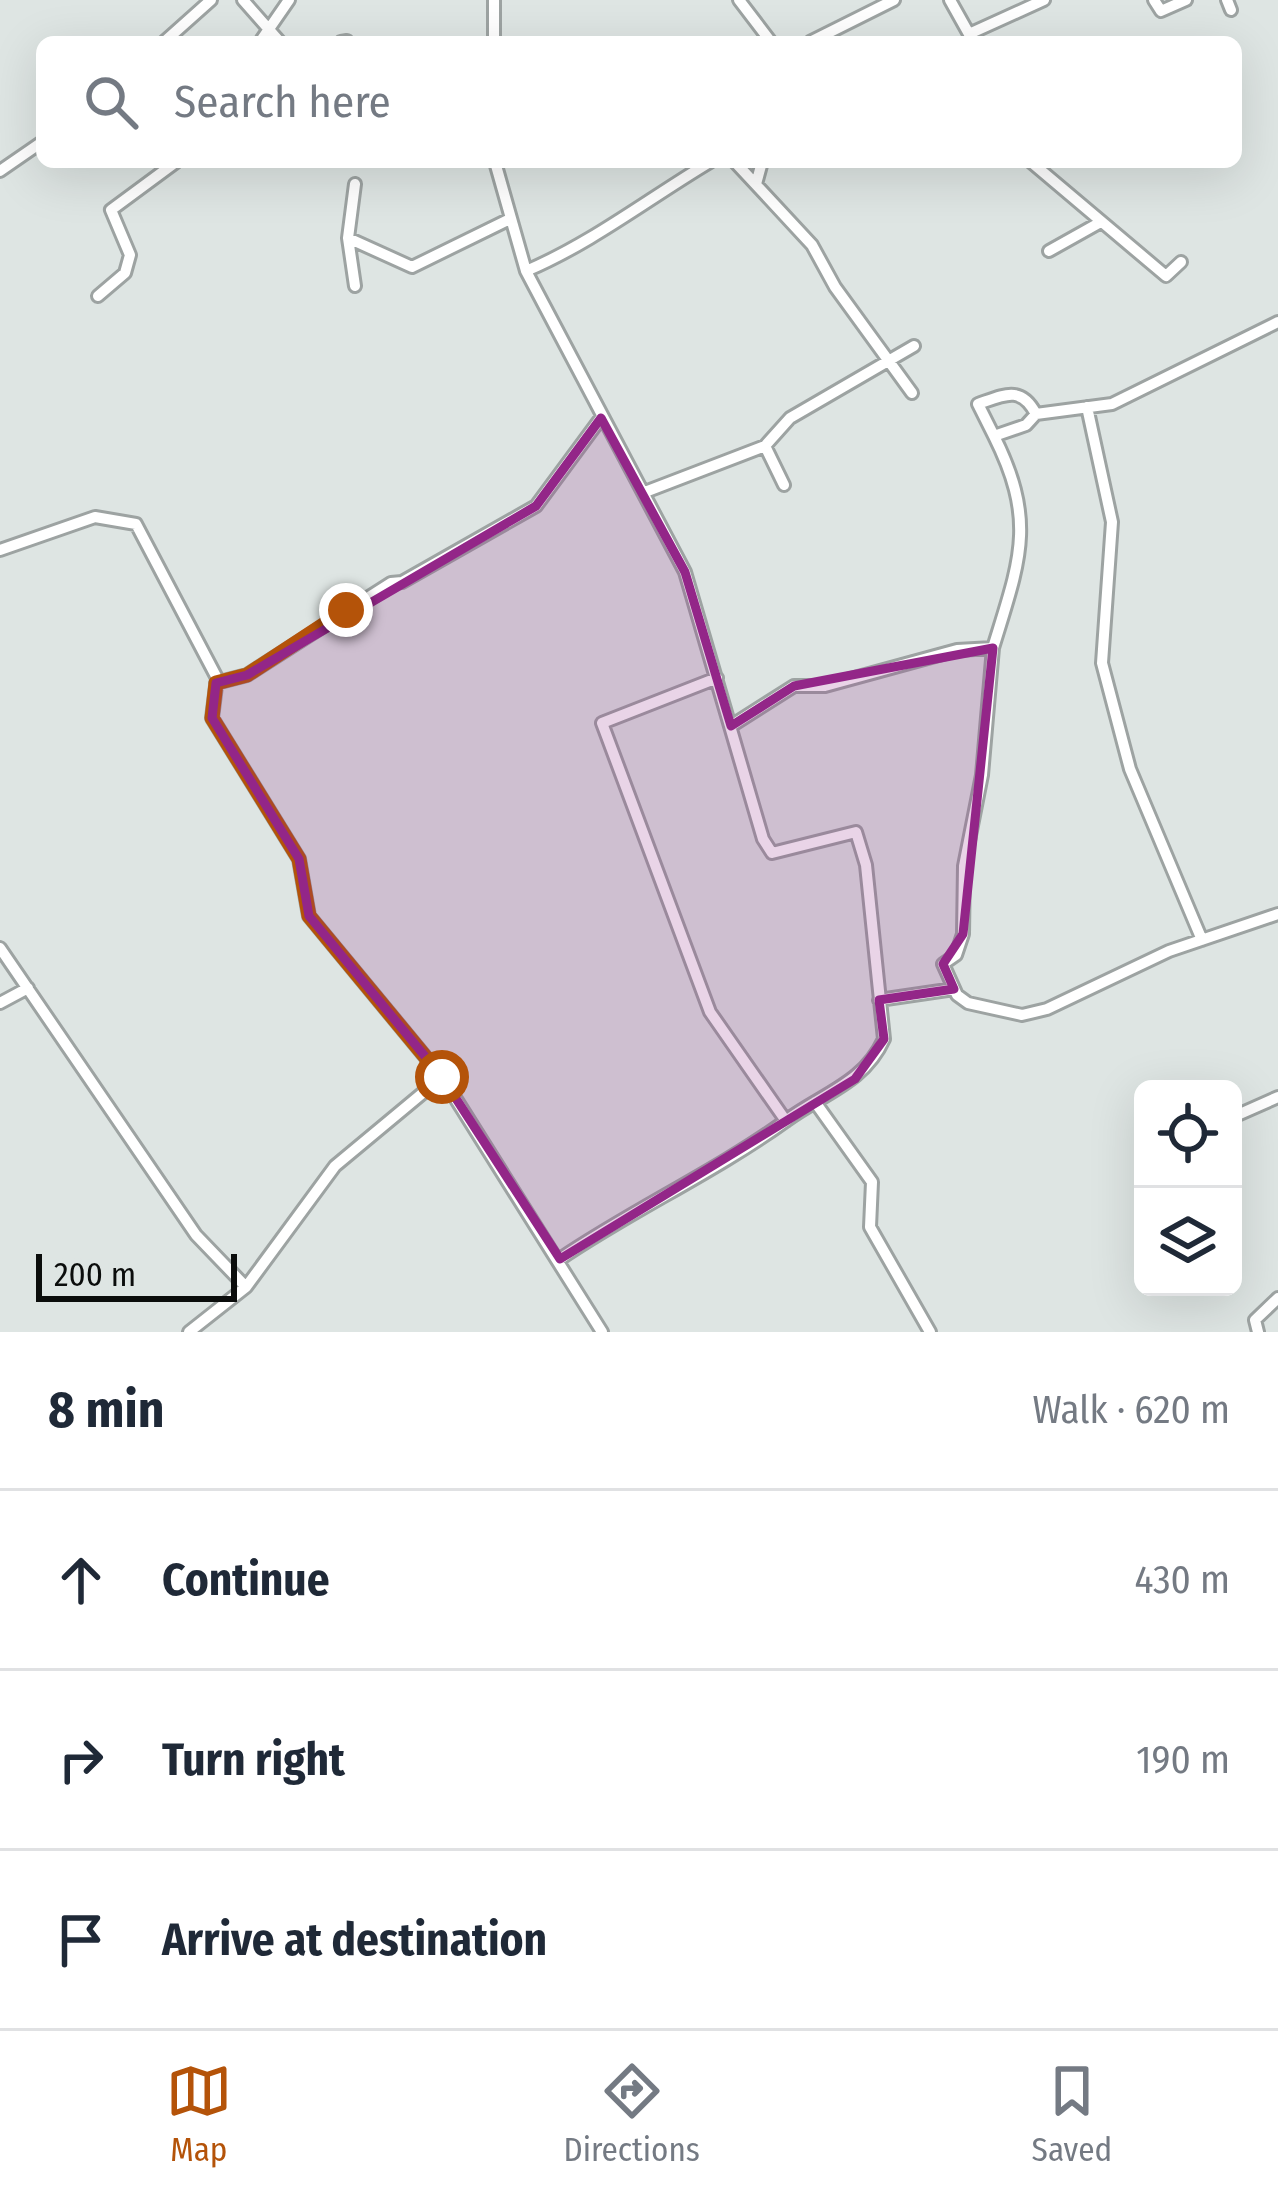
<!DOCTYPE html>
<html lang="en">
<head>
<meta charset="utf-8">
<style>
	:root { --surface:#fff; --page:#f2f2f3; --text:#1f2937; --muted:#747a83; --line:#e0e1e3; --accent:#b45309 }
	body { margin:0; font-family:"Fira Sans Condensed",sans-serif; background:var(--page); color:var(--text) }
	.controls { position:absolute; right:36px; bottom:36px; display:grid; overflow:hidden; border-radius:18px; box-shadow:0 12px 48px #0002 }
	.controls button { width:108px; height:108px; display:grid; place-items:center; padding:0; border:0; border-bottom:3px solid var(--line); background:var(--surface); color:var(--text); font:60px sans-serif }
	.scale { position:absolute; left:36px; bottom:30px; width:201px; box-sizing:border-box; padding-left:12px; border:6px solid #0b0d0c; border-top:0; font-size:33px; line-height:42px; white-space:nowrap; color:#0b0d0c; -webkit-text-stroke:9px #dee5e3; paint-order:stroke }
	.stop { position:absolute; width:36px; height:36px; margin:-27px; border:9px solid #b45309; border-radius:50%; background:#fff }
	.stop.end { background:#b45309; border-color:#fff; box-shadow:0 3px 12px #0008 }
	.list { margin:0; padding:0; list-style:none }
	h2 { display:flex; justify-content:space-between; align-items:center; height:156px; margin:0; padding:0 48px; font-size:51px }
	h2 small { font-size:39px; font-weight:400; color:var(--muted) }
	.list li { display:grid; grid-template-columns:78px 1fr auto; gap:36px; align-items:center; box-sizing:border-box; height:180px; padding:0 48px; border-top:3px solid var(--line) }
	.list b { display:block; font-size:45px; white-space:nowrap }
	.list em { font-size:39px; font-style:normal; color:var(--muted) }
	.icon { flex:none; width:66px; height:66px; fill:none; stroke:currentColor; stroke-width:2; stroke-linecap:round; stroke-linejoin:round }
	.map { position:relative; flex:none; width:1278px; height:1332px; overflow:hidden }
	.search { position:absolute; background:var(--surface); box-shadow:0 12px 48px #0002; left:36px; right:36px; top:36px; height:132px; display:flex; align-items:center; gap:30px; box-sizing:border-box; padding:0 42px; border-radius:18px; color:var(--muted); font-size:45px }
	.sheet { height:696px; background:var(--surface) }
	nav { display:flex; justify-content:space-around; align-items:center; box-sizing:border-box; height:168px; border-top:3px solid var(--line); background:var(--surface); font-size:33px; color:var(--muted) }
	nav a { display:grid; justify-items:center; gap:6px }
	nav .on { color:var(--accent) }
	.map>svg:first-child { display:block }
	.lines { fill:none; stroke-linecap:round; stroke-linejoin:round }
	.minor-casing { stroke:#9da3a2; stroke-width:16 }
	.minor { stroke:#fff; stroke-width:10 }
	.route { stroke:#b45309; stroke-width:15 }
	.marked { fill:#932688; fill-opacity:0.2; stroke:#932688; stroke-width:9; stroke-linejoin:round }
</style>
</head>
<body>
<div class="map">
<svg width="1278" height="1332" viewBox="0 0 1278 1332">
	<rect width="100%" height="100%" fill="#dee5e3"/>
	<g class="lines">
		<defs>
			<path id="minor" d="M243 0 280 42
				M739 0 771 42
				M950 0 969 34 1044 0
				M1154 0 1161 11 1186 0
				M1227 0 1231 10
				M164 42 211 0
				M260 42 289 0
				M341 42 347 41
				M494 42V0
				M810 42 894 0
				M495 162 526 271 685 572 763 839 772 853 856 832 866 865 884 1039C864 1083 824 1093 787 1120 715 1172 632 1210 560 1259
				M735 162 812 245 835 287 912 393
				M1031 162 1166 276 1181 262
				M0 171 42 142
				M756 184 762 162
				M348 238 412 267 510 219
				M1049 251 1099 223
				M526 271C592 243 648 199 710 162
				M355 286 348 238 355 184
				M98 296 125 273 130 255 111 210 176 162
				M1087 407 1112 522 1102 663 1130 769 1202 940
				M1036 414C1021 385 1004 395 978 404L994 436 1026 425 1036 414 1112 404 1278 322
				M765 446 784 485
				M645 492 765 446 790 418 914 346
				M0 550 95 517 136 524 217 678 212 718 299 859 309 916 442 1077 602 1332
				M993 648 982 775 964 866 963 934 956 955 943 964 957 995 968 1003 1022 1015 1047 1009 1169 951 1278 914
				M717 678 602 723 710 1012 786 1121
				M216 683 247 675 391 583 402 582 536 506 601 418
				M731 726 794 686H825L957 650 993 648C1020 560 1037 522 994 436
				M0 948 196 1235 246 1287
				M879 1000 954 989
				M0 1003 28 988
				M815 1102 872 1182 870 1227 930 1332
				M1233 1117 1278 1097
				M189 1332 246 1287 335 1166 442 1077
				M1258 1332 1255 1320 1278 1298"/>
		</defs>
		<use href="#minor" class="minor-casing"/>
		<use href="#minor" class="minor"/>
	</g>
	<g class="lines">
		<path class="route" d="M346 610 247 675 216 683 212 718 299 859 309 916 442 1077"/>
	</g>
	<path class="marked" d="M601 418 685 572 731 726 794 686 993 648 963 934 943 964 954 989 879 1000 884 1039 855 1079 560 1259 442 1077 309 916 299 859 212 718 216 683 247 675 536 506Z"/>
</svg>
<div class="controls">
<button><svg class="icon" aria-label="locate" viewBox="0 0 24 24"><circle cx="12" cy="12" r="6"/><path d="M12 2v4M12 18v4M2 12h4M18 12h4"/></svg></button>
<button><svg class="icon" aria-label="layers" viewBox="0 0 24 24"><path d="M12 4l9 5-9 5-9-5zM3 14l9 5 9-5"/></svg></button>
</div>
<div class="scale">200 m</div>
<div class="stop" style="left:442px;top:1077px"></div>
<div class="stop end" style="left:346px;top:610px"></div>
<div class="search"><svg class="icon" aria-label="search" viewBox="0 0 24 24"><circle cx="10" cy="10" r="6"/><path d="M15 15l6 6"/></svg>Search here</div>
</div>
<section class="sheet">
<h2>8 min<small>Walk · 620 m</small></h2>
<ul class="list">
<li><svg class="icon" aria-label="ahead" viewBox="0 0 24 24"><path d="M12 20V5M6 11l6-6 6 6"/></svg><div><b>Continue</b></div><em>430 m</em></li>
<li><svg class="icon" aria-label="right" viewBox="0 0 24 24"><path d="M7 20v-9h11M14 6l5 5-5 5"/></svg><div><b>Turn right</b></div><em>190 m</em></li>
<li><svg class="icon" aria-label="arrive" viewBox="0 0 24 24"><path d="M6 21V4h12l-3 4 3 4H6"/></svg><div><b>Arrive at destination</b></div></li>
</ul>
</section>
<nav>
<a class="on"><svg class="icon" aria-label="map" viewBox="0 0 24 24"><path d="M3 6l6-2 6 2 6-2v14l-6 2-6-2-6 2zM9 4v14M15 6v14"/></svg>Map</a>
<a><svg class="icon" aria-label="directions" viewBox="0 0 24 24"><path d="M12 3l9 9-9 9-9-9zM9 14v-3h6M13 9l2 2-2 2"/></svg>Directions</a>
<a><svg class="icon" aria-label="saved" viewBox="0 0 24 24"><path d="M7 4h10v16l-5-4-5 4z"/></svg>Saved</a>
</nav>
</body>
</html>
